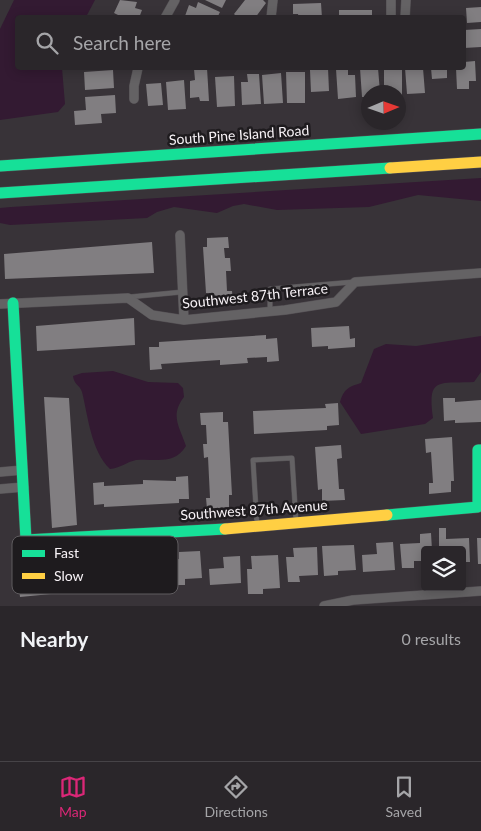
<!DOCTYPE html>
<html lang="en">
<head>
<meta charset="utf-8">
<style>
	:root { --surface:#2a262a; --page:#363236; --text:#f1f3f6; --muted:#a5a5a8; --line:#464347; --accent:#db2777 }
	body { margin:0; font-family:Lato,sans-serif; background:var(--page); color:var(--text) }
	.controls { position:absolute; right:15px; bottom:15px; display:grid; overflow:hidden; border-radius:5px; box-shadow:0 2px 12px #0003 }
	.controls button { width:45px; height:45px; display:grid; place-items:center; padding:0; border:0; border-bottom:1px solid var(--line); background:var(--surface); color:var(--text); font:25px sans-serif }
	.compass { position:absolute; left:361px; top:85px; width:45px; height:45px; border-radius:50%; background:var(--surface); box-shadow:0 2px 12px #0003; rotate:88deg }
	.list { margin:0; padding:0; list-style:none }
	h2 { display:flex; justify-content:space-between; align-items:center; height:65px; margin:0; padding:0 20px; font-size:21px }
	h2 small { font-size:16px; font-weight:400; color:var(--muted) }
	.icon { flex:none; width:28px; height:28px; fill:none; stroke:currentColor; stroke-width:2; stroke-linecap:round; stroke-linejoin:round }
	.map { position:relative; flex:none; width:481px; height:606px; overflow:hidden }
	.search { position:absolute; background:var(--surface); box-shadow:0 2px 12px #0003; left:15px; right:15px; top:15px; height:55px; display:flex; align-items:center; gap:12px; box-sizing:border-box; padding:0 18px; border-radius:5px; color:var(--muted); font-size:19px }
	.sheet { height:155px; background:var(--surface) }
	nav { display:flex; justify-content:space-around; align-items:center; box-sizing:border-box; height:70px; border-top:1px solid var(--line); background:var(--surface); font-size:14px; color:var(--muted) }
	nav a { display:grid; justify-items:center; gap:2px }
	nav .on { color:var(--accent) }
	.map>svg:first-child { display:block }
	.water { fill:#331a32 }
	.building { fill:#817e81 }
	.lines { fill:none; stroke-linecap:round; stroke-linejoin:round }
	.lane-casing { stroke:#534f53; stroke-width:5.5 }
	.street-casing { stroke:#534f53; stroke-width:10 }
	.fast-casing { stroke:#534f53; stroke-width:12 }
	.slow-casing { stroke:#534f53; stroke-width:12 }
	.lane { stroke:#646264; stroke-width:4.5 }
	.street { stroke:#646264; stroke-width:9 }
	.fast { stroke:#16e098; stroke-width:11 }
	.slow { stroke:#ffcf43; stroke-width:11 }
	.labels { text-anchor:middle; stroke-width:5; stroke-linejoin:round; paint-order:stroke }
	.street-label { font-size:14px; fill:#f8f3f7; stroke:#1e1b1e }
	.key { fill:#1e1b1e; stroke:#5f5c5f; stroke-width:1 }
	.key-label { font-size:14px; fill:#f8f3f7 }
</style>
</head>
<body>
<div class="map">
<svg width="481" height="606" viewBox="0 0 481 606">
	<rect width="100%" height="100%" fill="#383338"/>
	<path class="water" d="M14 0H95L86 17 18 18V68H62L65 104 58 112 0 120V29Z
		M481 178V201L418 195 369 207 277 210 244 204 233 206 217 213 174 207 157 212 147 218 10 225 0 223V208L11 207Z
		M481 336V372L474 382C439 384 427 376 433 418L425 424 361 434 340 402C344 389 348 387 361 383L374 349 386 344 416 346Z
		M113 371 148 382 178 383 183 388 184 397C170 415 179 426 186 446 174 466 155 458 136 460 127 462 120 468 110 469 91 451 88 416 82 392 80 385 74 385 73 376L82 373Z"/>
	<path class="building" d="M120 0 137 2 135 8 142 10 139 18H124L114 13Z
		M205 0H226L222 8Z
		M245 0H263L266 3 255 18H238L234 14Z
		M198 2 220 12 217 18 185 16 189 5 196 8Z
		M321 3 322 18H299L298 14H293V4Z
		M481 7V22L467 23 466 8Z
		M339 10H372V18H339Z
		M481 29V47L464 48V30Z
		M475 61 476 81H469V89H457L456 68H464V62Z
		M207 68 209 101H200L199 97 190 98V81L195 80 194 69Z
		M316 68H328L329 91 311 92 310 70Z
		M348 68V75H355L356 97 338 99 336 69Z
		M360 68H378L380 92H368V97H362Z
		M384 68H402V95H398V92H384Z
		M405 68H423L425 93 407 94Z
		M431 68H447V78L432 79Z
		M113 70 114 88 85 90 84 72Z
		M286 72H305V103H287Z
		M281 73 283 103 264 104 262 75Z
		M247 74H259L261 104 242 105 241 82H248Z
		M234 76 235 106 217 107 215 77Z
		M184 80 186 109 168 110 166 82Z
		M161 83 163 105 148 106 146 84Z
		M115 95 116 113 101 114 102 123 75 125 74 111 86 110 85 97Z
		M228 237 229 248H224L225 258H230L231 271H226L227 291H232L233 303 210 304V293H206L203 247H207V238Z
		M152 242 154 273 5 279 4 254Z
		M134 318 135 345 37 351 36 326Z
		M349 326 350 339 355 338V347L328 349V346L312 347 311 328Z
		M266 335V339L277 338 279 361 267 362V357L247 358 248 363 220 365V360L161 364 162 369 150 370 149 347H159V342Z
		M44 397 69 398 77 525 52 528Z
		M443 398H455V402L481 400V422L455 423V420L444 421Z
		M338 403 339 425 327 426V430L254 434 253 411 326 408 325 404Z
		M223 412V422H228L232 495H229V507L207 509 206 498H210L208 457 204 458 203 444H207L206 425H201L200 413Z
		M452 437 454 481H451V492L429 494V483H433L431 452 426 453 425 439Z
		M341 445 342 458 337 459 339 489H344L345 500 322 501V489L318 490 315 447Z
		M188 476 189 499H179V503L104 507V504L94 505 93 483 104 482V486L143 484V480L176 481V477Z
		M439 528H446V539L469 538 470 562H462V550H438L439 548Z
		M431 533 432 550H425V568H421V561H414V568H402L400 544 420 543V534Z
		M477 538H481V564H478Z
		M393 542 395 570 363 572 362 555 377 554 376 543Z
		M354 545 356 570 338 571V575L324 576 322 546Z
		M317 547 318 575 299 576 300 582H288L286 557H294L293 548Z
		M200 551 202 578 185 579V585H171L170 560 179 559V552Z
		M278 555 280 588 263 589V594H248L247 569H252L251 556Z
		M240 556 241 583 210 585 209 569 224 568 223 557Z
		M49 561 51 594 20 597 16 562Z
		M89 564 90 592 57 594 55 566Z"/>
	<g class="lines">
		<defs>
			<path id="lane" d="M129 297 182 292
				M270 311V289L353 282
				M257 525 253 460 292 458 296 521"/>
			<path id="street" d="M391 0V18
				M165 18 175 0
				M271 18 273 0
				M405 18 406 0
				M134 99V86L138 68
				M180 235 184 320
				M0 304 128 298 152 315 184 320 285 310 336 302 355 282 481 273
				M0 472 23 470
				M0 489 24 487
				M324 606 353 600 481 591"/>
			<path id="fast" d="M0 166 481 134
				M0 193 390 168
				M13 303 26 540 225 529
				M387 515 478 507V450H481"/>
			<path id="slow" d="M390 168 481 162
				M225 529 387 515"/>
		</defs>
		<use href="#lane" class="lane-casing"/>
		<use href="#street" class="street-casing"/>
		<use href="#fast" class="fast-casing"/>
		<use href="#slow" class="slow-casing"/>
		<use href="#lane" class="lane"/>
		<use href="#street" class="street"/>
		<use href="#fast" class="fast"/>
		<use href="#slow" class="slow"/>
	</g>
	<g class="labels">
		<g class="street-label">
			<text transform="translate(239 135) rotate(-4)" y="5">South Pine Island Road</text>
			<text transform="translate(255 296) rotate(-6)" y="5">Southwest 87th Terrace</text>
			<text transform="translate(254 510) rotate(-4)" y="5">Southwest 87th Avenue</text>
		</g>
	</g>
	<rect x="12" y="536" width="166" height="58" rx="8" class="key"/>
	<rect x="22" y="550" width="23" height="7" fill="#16e098"/>
	<rect x="22" y="573" width="23" height="6" fill="#ffcf43"/>
	<g class="key-label">
		<text x="54" y="558">Fast</text>
		<text x="54" y="581">Slow</text>
	</g>
</svg>
<div class="controls">
<button><svg class="icon" aria-label="layers" viewBox="0 0 24 24"><path d="M12 4l9 5-9 5-9-5zM3 14l9 5 9-5"/></svg></button>
</div>
<svg class="compass" viewBox="-18 -18 36 36"><path d="M0-13l5 13h-10z" fill="#e53935"/><path d="M0 13l5-13h-10z" fill="#a5a5a8"/></svg>
<div class="search"><svg class="icon" aria-label="search" viewBox="0 0 24 24"><circle cx="10" cy="10" r="6"/><path d="M15 15l6 6"/></svg>Search here</div>
</div>
<section class="sheet">
<h2>Nearby<small>0 results</small></h2>
<ul class="list">
</ul>
</section>
<nav>
<a class="on"><svg class="icon" aria-label="map" viewBox="0 0 24 24"><path d="M3 6l6-2 6 2 6-2v14l-6 2-6-2-6 2zM9 4v14M15 6v14"/></svg>Map</a>
<a><svg class="icon" aria-label="directions" viewBox="0 0 24 24"><path d="M12 3l9 9-9 9-9-9zM9 14v-3h6M13 9l2 2-2 2"/></svg>Directions</a>
<a><svg class="icon" aria-label="saved" viewBox="0 0 24 24"><path d="M7 4h10v16l-5-4-5 4z"/></svg>Saved</a>
</nav>
</body>
</html>
